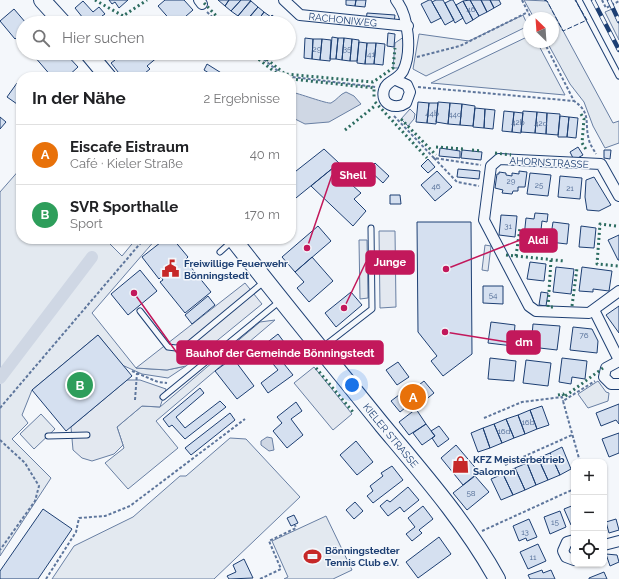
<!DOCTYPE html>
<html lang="de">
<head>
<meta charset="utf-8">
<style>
	:root { --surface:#fff; --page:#f2f2f2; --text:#202124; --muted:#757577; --line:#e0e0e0; --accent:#0b8043 }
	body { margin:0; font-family:Raleway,sans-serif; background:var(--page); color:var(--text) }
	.controls { position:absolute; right:12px; bottom:12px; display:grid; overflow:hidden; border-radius:8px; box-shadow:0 1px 3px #0004 }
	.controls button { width:36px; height:36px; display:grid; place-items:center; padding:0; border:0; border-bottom:1px solid var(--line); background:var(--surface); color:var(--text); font:20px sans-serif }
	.compass { position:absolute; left:523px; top:12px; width:36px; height:36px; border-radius:50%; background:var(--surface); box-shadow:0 1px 3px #0004; rotate:335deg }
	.you { position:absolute; left:352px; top:385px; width:14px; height:14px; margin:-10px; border:3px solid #fff; border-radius:50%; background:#1a73e8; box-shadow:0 0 0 6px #1a73e833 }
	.badge { display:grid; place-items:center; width:26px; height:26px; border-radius:50%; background:var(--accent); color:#fff; font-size:13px; font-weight:700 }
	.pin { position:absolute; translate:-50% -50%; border:2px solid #fff; box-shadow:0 1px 4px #0006 }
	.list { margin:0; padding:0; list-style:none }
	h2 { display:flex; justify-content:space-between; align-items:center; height:52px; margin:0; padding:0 16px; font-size:17px }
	h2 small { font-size:13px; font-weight:400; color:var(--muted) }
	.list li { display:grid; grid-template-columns:26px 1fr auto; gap:12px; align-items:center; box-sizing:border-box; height:60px; padding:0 16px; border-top:1px solid var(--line) }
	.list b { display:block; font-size:15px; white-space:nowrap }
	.list p { margin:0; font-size:13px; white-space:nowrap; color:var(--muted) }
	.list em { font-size:13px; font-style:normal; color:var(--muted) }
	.icon { flex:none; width:22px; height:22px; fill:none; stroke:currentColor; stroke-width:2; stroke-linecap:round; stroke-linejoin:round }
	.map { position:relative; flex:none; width:619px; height:579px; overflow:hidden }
	.search { position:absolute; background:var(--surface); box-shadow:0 1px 3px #0004; left:16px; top:16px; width:280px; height:44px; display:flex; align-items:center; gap:10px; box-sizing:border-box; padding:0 14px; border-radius:22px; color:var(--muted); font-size:15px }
	.panel { position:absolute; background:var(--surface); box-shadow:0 1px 3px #0004; left:16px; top:72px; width:280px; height:172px; border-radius:16px }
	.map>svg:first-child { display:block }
	.green { fill:#e3e9f0; stroke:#687fa3 }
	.parking { fill:#e3e8f0; stroke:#687fa3 }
	.water { fill:#cfd7e4; stroke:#687fa3 }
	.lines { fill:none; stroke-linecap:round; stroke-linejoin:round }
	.canal { stroke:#cfd7e4; stroke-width:12 }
	.building { fill:#d5e0f0; stroke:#1d3f73 }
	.lane-casing { stroke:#1d3f73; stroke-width:7 }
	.street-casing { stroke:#1d3f73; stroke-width:12 }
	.primary-casing { stroke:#1d3f73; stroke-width:18 }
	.path { stroke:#5e769c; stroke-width:2; stroke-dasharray:3 2; stroke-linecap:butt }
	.lane { stroke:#f4f7fb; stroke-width:5 }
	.street { stroke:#f4f7fb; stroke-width:10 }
	.primary { stroke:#f4f7fb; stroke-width:16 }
	.rail-casing { stroke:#1d3f73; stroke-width:4.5 }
	.rail { stroke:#f4f7fb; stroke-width:3; stroke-dasharray:9; stroke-linecap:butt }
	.hedge { stroke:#2c6c60; stroke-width:3; stroke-dasharray:2 3; stroke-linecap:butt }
	.fence { stroke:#1d3f73; stroke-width:1; stroke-dasharray:5 2; stroke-linecap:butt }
	.labels { text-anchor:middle; stroke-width:3; stroke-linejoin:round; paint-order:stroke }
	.number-label { font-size:8px; fill:#4b6792 }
	.street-label { font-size:10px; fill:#1d3f73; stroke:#f4f7fb }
	.poi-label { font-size:10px; font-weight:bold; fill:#1d3f73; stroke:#f4f7fb; text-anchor:start }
	.leader { fill:none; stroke:#c2185b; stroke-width:1.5 }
	.callout-dot { fill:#c2185b; stroke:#f4f7fb; stroke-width:1.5 }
	.callout { fill:#c2185b; stroke:#c2185b; stroke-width:1.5 }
	.callout-label { font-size:11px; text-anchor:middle; font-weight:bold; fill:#fff }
</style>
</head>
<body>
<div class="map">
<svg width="619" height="579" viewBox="0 0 619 579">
	<rect width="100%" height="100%" fill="#f4f7fb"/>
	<path class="green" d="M524 0 547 1 613 123 619 121V143L605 148 593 126 584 102 570 84 547 42H553V18H534Z
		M612 9 619 24V40L605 12Z
		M523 15 528 26 426 76 413 69 419 34 469 41Z
		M529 36V42H537L565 95 431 83Z
		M21 168V239H105L122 256 136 239H156L92 313 136 368 167 370 186 366 168 378 142 374 122 365 98 335 32 390 22 415 28 423 12 439 51 478 0 556V192Z
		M275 320 156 421 178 448 128 489 105 463 124 448 117 427 142 406 160 407 260 322Z
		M598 381 606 392 609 393 608 401 588 408 578 394Z
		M41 414 55 429 34 449 20 434Z
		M230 438 246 439 300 497 214 579H52L74 546 133 517 180 476H186Z
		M326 516 352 570 333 579H284L288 577 272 541Z"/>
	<path class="parking" d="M408 34 405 64 398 68H393L395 43Z
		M410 109 415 114 414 119 408 126 401 119Z
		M379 231H395L396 307 380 308Z
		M359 240H367L368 298 360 299Z
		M485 245 491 246 488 271 482 270Z
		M245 283 262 304 186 366 167 370 136 368Z
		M314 367 352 414 333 430 294 383Z
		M127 380H140L166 389 160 407 142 406 117 427 123 445 114 454 92 461 82 458 73 450 71 427Z"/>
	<path class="water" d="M291 92C298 93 327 104 331 103 337 100 340 94 346 92L354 96 361 104 329 122 305 124 291 117Z
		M267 437 272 438 274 450 269 451 261 445V441Z"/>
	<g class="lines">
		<path class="canal" d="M0 378 92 257"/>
	</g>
	<path class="building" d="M109 0H128L119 8 115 2 112 4Z
		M165 0H184L193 10 178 23H173L158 6Z
		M218 0H229L225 6Z
		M229 0H241L231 11 225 6Z
		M241 0H251L238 16 231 11Z
		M346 0H356L355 6 346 5Z
		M356 0H366L365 7 355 6Z
		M429 0H431L441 18 431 23 421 4Z
		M436 0H443L454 20 445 25 432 2Z
		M451 0H453L463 18 455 23 445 3Z
		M470 0H481L487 12 479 16Z
		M470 0 479 16 473 20 463 1Z
		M481 0H490L494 8 487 12Z
		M490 0H499L501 4 494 8Z
		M83 1 93 12 99 7 105 14 102 16 108 23H87L75 8Z
		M251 1 258 7 244 23 237 17Z
		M463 1 473 20 466 24 456 5Z
		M258 7 264 12 256 23H245Z
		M14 9 26 23H23V32L15 39 0 21Z
		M264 12 271 17 266 23H256Z
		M367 13 395 15 394 23 366 21Z
		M272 15 279 21 278 23H266Z
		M203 17 210 23H198Z
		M388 33 395 34 394 47 387 46Z
		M332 37 338 38 336 59H330Z
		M305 38 313 39 312 59 304 58Z
		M338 38H344L342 60 336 59Z
		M344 38 352 39 350 61 342 60Z
		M313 39H322L320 60 312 59Z
		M322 39 331 40 330 61 320 60Z
		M352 39 359 40 357 61H350Z
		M359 42 367 43 365 64 357 63Z
		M367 43H376L374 64H365Z
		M376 43 385 44 383 65 374 64Z
		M37 53H65L78 67 67 77H52L34 56Z
		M109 53H134L135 55 142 53 144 55 146 53H156L159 56 147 66 150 69 140 77H122L111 63 115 60Z
		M207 64 223 74 221 77H215L204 70Z
		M17 83 21 86V99L17 104 7 97Z
		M418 102 429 103 427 123 416 122Z
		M438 102 450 103 448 124 436 122Z
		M429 103H438L436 124 427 123Z
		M450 103 462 104 460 125 448 124Z
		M462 104 475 106 473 126 460 125Z
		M475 108 485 109 484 128 473 127Z
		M485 109 495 110 493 129 484 128Z
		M504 111 514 112 512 132 502 131Z
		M523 111 537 112 535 133 521 132Z
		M514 112 523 113 521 133 512 132Z
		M537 112 547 113 546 134 535 133Z
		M547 113 560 114 558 135 546 134Z
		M560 116 569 117 567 137H558Z
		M0 117 6 122 0 129Z
		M569 117 578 118 576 138 567 137Z
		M578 147 583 155 574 160 570 152Z
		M440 148 460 151V158L439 156Z
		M324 149 339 163 291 202V175Z
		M462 150 482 152 481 160 461 158Z
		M604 150H611L610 159 604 158Z
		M428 159 435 167 428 173 421 166Z
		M339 163 356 180 352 185 361 193 354 199 366 211 353 226 311 186Z
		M375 163 389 176 383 183 369 170Z
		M458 169 480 171 479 179 457 177Z
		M437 171 452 187 435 201 421 185Z
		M519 171 527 172 525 187H518V191H513L512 194 502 193 503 190 495 188 497 174H499V172L506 173V175L512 176V173L519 174Z
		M530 173 551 175 548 196 527 194Z
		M560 176 582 178 580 199 558 197Z
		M594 177 611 205 599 211 587 210 585 197 586 180Z
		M390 195H400L401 204H390Z
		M535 213 548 214 547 222 542 221 540 239 524 237 526 218 534 219Z
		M501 215 517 216 515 237 499 235Z
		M417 222H471L472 354 443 376 431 361 437 356 418 332Z
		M553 222 569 224 567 244 550 242Z
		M318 226 331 241 295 272 282 257Z
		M581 226 596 228 594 248 579 247Z
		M619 235V260H618L608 240Z
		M165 239H173L188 257 185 260 211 292 185 313 160 282 163 280 161 277 159 279 142 257Z
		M312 257 333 281 309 302 297 288 304 282 295 272Z
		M530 262 546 264 544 281 527 279Z
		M556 267 574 269 571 294 553 292Z
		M582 267 612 271 609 291 593 289V292L579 291Z
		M140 270 157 291 128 315 111 294Z
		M483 286H503V304L483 303Z
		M351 292 362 305 336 327 325 313Z
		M541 292 548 293 546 306 539 305Z
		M208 296 215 305 192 324 185 315Z
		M619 306V333L606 315Z
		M491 322 515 325 513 346 488 343Z
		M533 324 560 326 557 350 531 347Z
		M573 327 592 329 598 341 597 353 570 350Z
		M278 334 290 350 280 359 293 375 268 393 261 383 278 370 260 348Z
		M98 335 132 376 66 431 32 390Z
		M233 358 254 386 237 399 215 371Z
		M490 358 516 361 514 381 488 379Z
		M562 358 587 361 585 379 572 377 571 384 559 382Z
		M526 360 551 363 548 386 523 383Z
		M398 362 409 377 397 385 386 370Z
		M424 381 434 393 419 405 415 400 400 412 391 401 407 389 410 392Z
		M200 388 204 393 176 417 185 428 220 401 226 407 185 439 172 425 169 427 163 419Z
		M296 402 302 411 291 419 303 435 287 448 273 431 282 423 277 417Z
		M619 404V424L616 420 601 426 596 413Z
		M542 406 549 425 537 429 530 410Z
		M416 409 426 424 409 435 399 422Z
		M530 410 537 429 525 434 518 415Z
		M230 413 235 420 191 455 185 448Z
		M518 415 525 434 514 438 506 419Z
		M506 419 514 438 502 443 494 424Z
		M426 424 435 436 422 445 413 433Z
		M494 424 502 443 490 448 483 428Z
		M439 426 449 439 438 447 432 438 435 436 431 431Z
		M483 428 490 448 478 452 471 433Z
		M619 433V453L609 457 602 439Z
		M356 441 373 462 357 475 340 455Z
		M456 445 479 472 463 485 441 458Z
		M562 447 571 469 560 475 550 453Z
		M550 453 560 475 548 480 538 458Z
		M538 458 548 480 536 485 527 463Z
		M527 463 536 485 525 490 515 468Z
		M392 466 403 480 373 503 367 496 373 491 370 486 383 476 381 473Z
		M515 468 525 490 513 495 503 474Z
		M503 474 513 495 501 500 491 479Z
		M475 476 489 492 467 510 453 493Z
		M408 487 419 500 404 512 400 507 388 516 380 506 387 500 390 502Z
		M355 502 363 511 354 519 346 510Z
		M574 505V523L571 525 564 509Z
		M423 506 433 519 419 530 422 533 412 541 406 534 415 527 408 518Z
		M43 509 72 529 38 579H0V571Z
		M560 511 566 527 550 534 544 517Z
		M294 515 298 523 291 526 287 518Z
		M529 519 537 537 527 541 526 538 519 541 513 526Z
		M616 519 619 530 609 533 606 522Z
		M439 537 451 554 418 578 406 562Z
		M538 544 546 561 528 569 520 552Z
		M606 554 617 555 619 562 610 566Z
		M244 559 253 578 229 579 227 576 236 572 233 565Z
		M542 570 543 573 551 570 555 579H530L528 575Z
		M604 572 607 579H589V578Z"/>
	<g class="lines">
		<defs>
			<path id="lane" d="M579 0 619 76
				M220 252 231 242
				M140 311 168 347 176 348 189 344 265 281
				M323 347 372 309 371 228
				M163 397 280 301
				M48 436 87 435"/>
			<g id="street">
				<path d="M199 0 202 4"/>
				<path id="s1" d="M284 0 300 15 408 26"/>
				<path d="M396 0C409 16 412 53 403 71 398 80 386 81 384 90 380 105 396 110 406 103L410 92 407 85 396 80"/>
				<path d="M619 196 601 164 499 159 491 166 484 220 529 306 536 311 589 313 619 291"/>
				<path d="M594 310 619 360"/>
				<path d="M619 361 606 368 604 377 611 384H619"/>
				<path d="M574 540 567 542 563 551 566 557 574 560"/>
				<path d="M604 545 619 541"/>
			</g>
			<g id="primary">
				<path d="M42 0 63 23"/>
				<path d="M88 53 108 77"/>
				<path id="s2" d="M233 239C282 302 333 364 383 426 424 475 466 523 497 579"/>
			</g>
		</defs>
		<use href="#lane" class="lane-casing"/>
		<use href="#street" class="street-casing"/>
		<use href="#primary" class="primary-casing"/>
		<path class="path" d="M522 0 531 18
			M602 0 606 8 619 1
			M207 12 219 23
			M544 42 574 101C592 113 584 123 589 140 590 145 594 150 596 154
			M256 53 284 76 376 87
			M417 57 460 46 528 12
			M418 87 574 101
			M394 116 434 158 481 165
			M434 158 457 182 479 186
			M132 371 158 382 167 383
			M135 400 137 373
			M0 408 144 239
			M484 418 522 402 562 397 563 401
			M0 440 25 463 39 486 35 501 0 550
			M580 462 563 401 595 381
			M505 465 572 435
			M482 531 574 489
			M46 579 76 532 79 518 105 516 130 506 245 419
			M260 579 281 569 269 541 296 528 295 525"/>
		<use href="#lane" class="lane"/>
		<use href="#street" class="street"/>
		<use href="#primary" class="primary"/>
		<defs>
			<path id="rail" d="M593 0 619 50
				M609 0 619 21"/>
		</defs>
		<use href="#rail" class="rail-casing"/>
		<use href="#rail" class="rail"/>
		<path class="hedge" d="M95 0 123 16 147 0
			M204 3 223 23
			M210 19 215 23
			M251 53 281 77
			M259 53 285 74 373 82 393 68 395 48
			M291 79 374 88V98
			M375 102 427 158
			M581 114 584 119 582 143 587 151
			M401 119 436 155
			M345 130 376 105
			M436 147 464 149
			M472 150 482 151
			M495 153 511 155
			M616 226 600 224 597 264 618 266
			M506 255 564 261
			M516 256 520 228
			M551 260 548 307H555
			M572 306 577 268
			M316 368 353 412
			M558 395 563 394 564 397 603 368"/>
		<path class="fence" d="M544 0 547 1 563 31 587 20 575 0"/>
	</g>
	<defs>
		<symbol id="civic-bare" viewBox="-9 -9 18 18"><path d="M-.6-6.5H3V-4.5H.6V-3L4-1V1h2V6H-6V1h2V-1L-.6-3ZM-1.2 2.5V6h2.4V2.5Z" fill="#c62828" stroke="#f4f7fb" stroke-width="2.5" paint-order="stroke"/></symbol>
		<symbol id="shop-bare" viewBox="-9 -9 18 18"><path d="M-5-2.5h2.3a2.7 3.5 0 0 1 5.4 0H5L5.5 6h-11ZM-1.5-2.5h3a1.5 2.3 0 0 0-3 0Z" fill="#c62828" stroke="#f4f7fb" stroke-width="2.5" paint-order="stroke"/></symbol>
		<symbol id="stadium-bare" viewBox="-9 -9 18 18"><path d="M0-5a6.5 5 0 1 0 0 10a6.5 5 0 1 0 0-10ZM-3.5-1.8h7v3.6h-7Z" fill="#c62828" stroke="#f4f7fb" stroke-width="2.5" paint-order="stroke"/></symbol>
	</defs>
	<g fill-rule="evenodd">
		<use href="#civic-bare" x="158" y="256" width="25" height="25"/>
		<use href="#shop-bare" x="448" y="452" width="25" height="25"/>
		<use href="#stadium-bare" x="300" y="544" width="25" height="25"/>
	</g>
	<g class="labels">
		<g class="number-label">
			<text x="471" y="12">46</text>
			<text x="317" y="52">29</text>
			<text x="347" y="52">35</text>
			<text x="371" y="57">41</text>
			<text x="432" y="116">44b</text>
			<text x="455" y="117">44d</text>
			<text x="518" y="125">42b</text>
			<text x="541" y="126">42d</text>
			<text x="511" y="184">29</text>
			<text x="539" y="188">25</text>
			<text x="436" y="189">46</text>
			<text x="570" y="191">21</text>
			<text x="508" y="229">31</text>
			<text x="493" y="298">54</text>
			<text x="584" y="338">76</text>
			<text x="528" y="425">16b</text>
			<text x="504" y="434">16d</text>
			<text x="471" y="496">58</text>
			<text x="555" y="525">15</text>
			<text x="525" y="535">13</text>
			<text x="533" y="560">11</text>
		</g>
		<g class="street-label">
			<text dy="4" stroke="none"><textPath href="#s1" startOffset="65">RACHONIWEG</textPath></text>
			<text transform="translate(549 162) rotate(3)" y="4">AHORNSTRASSE</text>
			<text dy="4" stroke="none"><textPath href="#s2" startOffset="252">KIELER STRASSE</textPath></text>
		</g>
		<g class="poi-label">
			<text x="184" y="267">Freiwillige Feuerwehr<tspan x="184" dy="12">Bönningstedt</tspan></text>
			<text x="473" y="463">KFZ Meisterbetrieb<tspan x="473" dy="12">Salomon</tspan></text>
			<text x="325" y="554">Bönningstedter<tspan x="325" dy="12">Tennis Club e.V.</tspan></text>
		</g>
	</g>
	<path class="leader" d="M307 248L332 175M446 269L520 240M344 308L366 262M445 332L507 342M134 293L177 353"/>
	<g class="callout-dot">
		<circle cx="307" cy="248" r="4"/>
		<circle cx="446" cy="269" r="4"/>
		<circle cx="344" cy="308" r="4"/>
		<circle cx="445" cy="332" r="4"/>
		<circle cx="134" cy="293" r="4"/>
	</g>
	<g class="callout">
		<rect x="332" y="163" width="43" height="23" rx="4"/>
		<rect x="520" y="229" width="37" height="23" rx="4"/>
		<rect x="366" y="251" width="48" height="23" rx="4"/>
		<rect x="507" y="331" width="33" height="23" rx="4"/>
		<rect x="177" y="341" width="206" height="23" rx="4"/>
	</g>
	<g class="callout-label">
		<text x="353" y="179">Shell</text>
		<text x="538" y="244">Aldi</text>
		<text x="390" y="266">Junge</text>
		<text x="524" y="346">dm</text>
		<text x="280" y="357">Bauhof der Gemeinde Bönningstedt</text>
	</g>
</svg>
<div class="controls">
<button>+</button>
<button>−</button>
<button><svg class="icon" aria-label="locate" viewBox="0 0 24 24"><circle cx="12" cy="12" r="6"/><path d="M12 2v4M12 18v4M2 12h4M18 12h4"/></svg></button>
</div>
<svg class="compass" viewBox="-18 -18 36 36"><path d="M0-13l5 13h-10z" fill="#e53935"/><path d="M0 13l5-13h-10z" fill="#757577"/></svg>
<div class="you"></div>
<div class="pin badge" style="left:413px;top:397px;background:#e8710a">A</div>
<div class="pin badge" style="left:80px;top:385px;background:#2e9e5b">B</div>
<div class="search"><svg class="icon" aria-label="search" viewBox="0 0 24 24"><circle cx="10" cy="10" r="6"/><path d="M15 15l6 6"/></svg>Hier suchen</div>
<section class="panel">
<h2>In der Nähe<small>2 Ergebnisse</small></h2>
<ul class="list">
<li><span class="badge" style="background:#e8710a">A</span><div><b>Eiscafe Eistraum</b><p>Café · Kieler Straße</p></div><em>40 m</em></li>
<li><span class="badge" style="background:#2e9e5b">B</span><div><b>SVR Sporthalle</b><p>Sport</p></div><em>170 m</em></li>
</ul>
</section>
</div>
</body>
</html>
